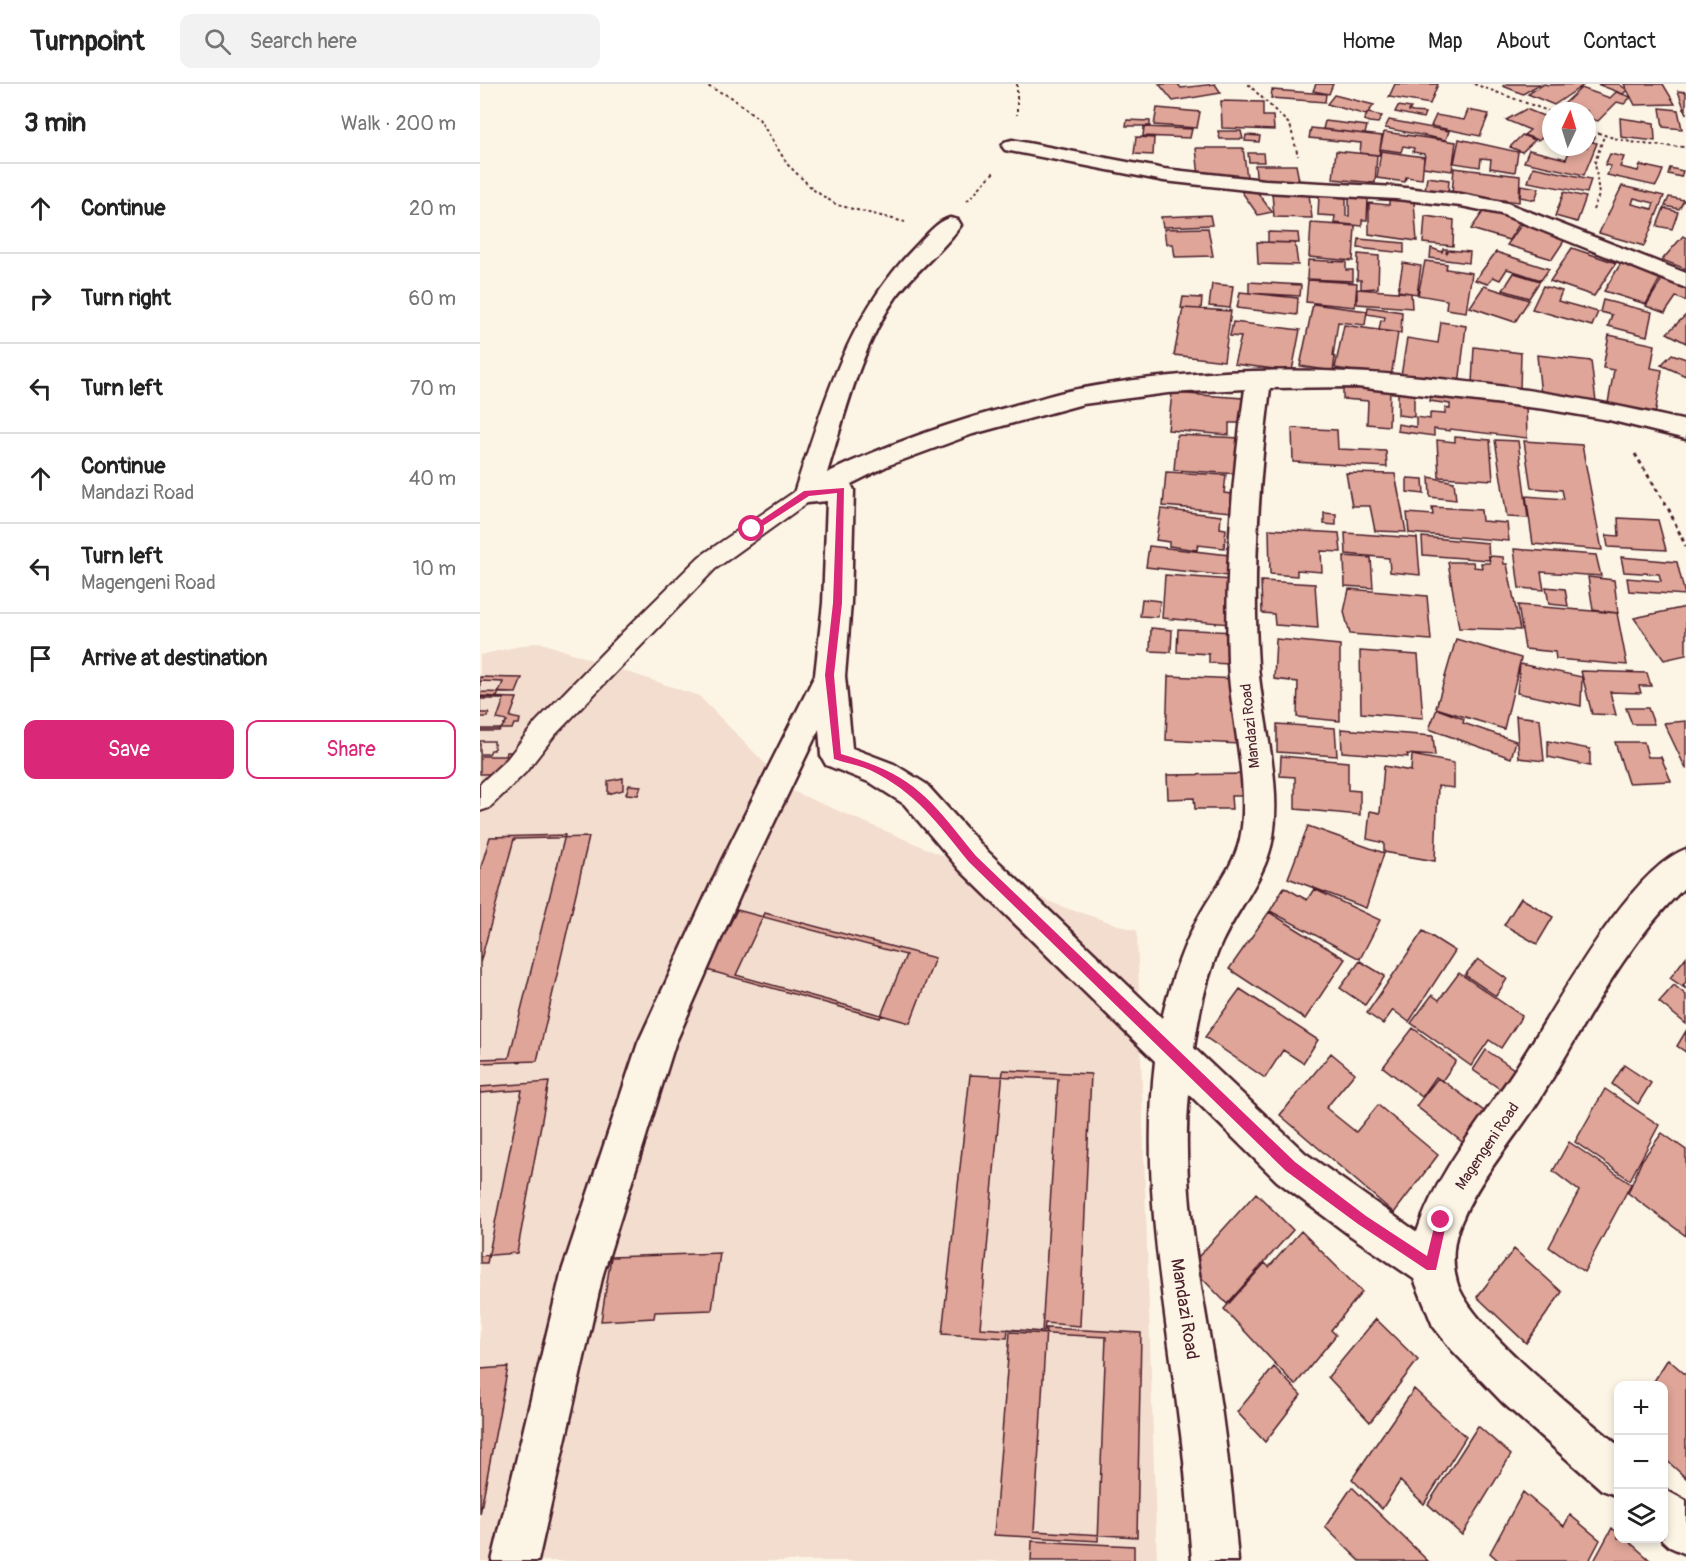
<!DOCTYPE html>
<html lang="en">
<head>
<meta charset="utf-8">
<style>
	:root { --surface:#fff; --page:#f2f2f2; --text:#222; --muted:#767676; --line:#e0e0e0; --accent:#db2777 }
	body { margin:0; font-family:Pangolin,sans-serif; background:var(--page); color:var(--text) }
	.controls { position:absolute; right:18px; bottom:18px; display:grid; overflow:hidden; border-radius:12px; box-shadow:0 3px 9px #0003 }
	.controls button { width:54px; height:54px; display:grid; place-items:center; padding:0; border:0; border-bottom:2px solid var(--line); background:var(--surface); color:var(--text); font:30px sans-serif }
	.compass { position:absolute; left:1062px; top:18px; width:54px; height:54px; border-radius:50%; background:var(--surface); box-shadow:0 3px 9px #0003; rotate:4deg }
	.stop { position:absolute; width:18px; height:18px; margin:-14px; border:4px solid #db2777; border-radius:50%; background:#fff }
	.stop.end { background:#db2777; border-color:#fff; box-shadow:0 2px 6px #0008 }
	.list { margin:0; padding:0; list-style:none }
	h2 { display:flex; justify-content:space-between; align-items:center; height:78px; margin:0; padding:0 24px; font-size:26px }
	h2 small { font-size:20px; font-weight:400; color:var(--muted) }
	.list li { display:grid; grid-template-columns:39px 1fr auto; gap:18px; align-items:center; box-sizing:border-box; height:90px; padding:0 24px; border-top:2px solid var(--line) }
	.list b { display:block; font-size:22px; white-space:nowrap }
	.list p { margin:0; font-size:20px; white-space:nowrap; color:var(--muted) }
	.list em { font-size:20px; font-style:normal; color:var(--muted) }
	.actions { display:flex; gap:12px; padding:18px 24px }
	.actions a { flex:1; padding:14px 0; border:2px solid var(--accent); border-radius:12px; text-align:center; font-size:21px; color:var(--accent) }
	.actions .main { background:var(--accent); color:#fff }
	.icon { flex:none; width:33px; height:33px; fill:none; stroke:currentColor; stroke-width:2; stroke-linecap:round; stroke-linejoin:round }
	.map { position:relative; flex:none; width:1206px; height:1477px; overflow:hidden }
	header { display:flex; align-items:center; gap:36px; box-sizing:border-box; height:84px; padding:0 30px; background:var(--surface); border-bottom:2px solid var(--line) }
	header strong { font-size:28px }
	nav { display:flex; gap:33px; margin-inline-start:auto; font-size:21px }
	.search { width:420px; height:54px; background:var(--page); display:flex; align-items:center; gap:15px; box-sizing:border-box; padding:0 21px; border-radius:12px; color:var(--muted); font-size:22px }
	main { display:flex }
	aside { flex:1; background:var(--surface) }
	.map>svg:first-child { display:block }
	.built { fill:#f3ddce }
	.building { fill:#dea598; stroke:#4a1f2b; stroke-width:1.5; fill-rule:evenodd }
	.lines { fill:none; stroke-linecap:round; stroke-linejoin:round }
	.service-casing { stroke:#4a1f2b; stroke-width:4 }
	.minor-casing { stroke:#4a1f2b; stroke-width:5 }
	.path-far1 { stroke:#4a1f2b; stroke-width:2; stroke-dasharray:3 3; stroke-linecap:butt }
	.path { stroke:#4a1f2b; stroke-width:3; stroke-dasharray:4 4; stroke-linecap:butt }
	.service { fill:#fcf5e5; fill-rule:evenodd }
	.minor { fill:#fcf5e5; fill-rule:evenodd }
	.route { fill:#db2777 }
	.labels { text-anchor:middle; stroke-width:6; stroke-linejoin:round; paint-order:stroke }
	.street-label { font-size:15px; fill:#4a1f2b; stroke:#fcf5e5 }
	.near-street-label { font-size:18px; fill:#4a1f2b; stroke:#fcf5e5 }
</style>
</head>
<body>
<header>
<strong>Turnpoint</strong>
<div class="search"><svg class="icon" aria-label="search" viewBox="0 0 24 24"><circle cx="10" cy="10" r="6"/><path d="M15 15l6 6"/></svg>Search here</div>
<nav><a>Home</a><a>Map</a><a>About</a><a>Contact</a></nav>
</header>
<main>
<aside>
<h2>3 min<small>Walk · 200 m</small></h2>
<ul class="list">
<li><svg class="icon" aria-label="ahead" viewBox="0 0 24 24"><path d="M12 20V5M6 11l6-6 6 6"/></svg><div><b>Continue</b></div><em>20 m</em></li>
<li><svg class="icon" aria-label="right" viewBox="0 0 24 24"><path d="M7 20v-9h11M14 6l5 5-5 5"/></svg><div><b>Turn right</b></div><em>60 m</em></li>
<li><svg class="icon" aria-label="left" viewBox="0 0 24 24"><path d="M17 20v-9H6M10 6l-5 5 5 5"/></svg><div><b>Turn left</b></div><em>70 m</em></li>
<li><svg class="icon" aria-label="ahead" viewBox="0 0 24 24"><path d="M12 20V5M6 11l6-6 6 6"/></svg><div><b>Continue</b><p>Mandazi Road</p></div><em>40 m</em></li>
<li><svg class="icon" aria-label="left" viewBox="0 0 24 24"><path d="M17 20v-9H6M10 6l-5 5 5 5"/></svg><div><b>Turn left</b><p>Magengeni Road</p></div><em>10 m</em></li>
<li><svg class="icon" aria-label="arrive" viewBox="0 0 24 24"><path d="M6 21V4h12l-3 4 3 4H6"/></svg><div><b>Arrive at destination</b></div></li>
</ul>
<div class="actions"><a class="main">Save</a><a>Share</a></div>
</aside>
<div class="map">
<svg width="1206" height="1477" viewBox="0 0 1206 1477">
	<rect width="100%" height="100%" fill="#fcf5e5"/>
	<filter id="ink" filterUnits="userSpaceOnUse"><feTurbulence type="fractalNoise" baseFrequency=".0167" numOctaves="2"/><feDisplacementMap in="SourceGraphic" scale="12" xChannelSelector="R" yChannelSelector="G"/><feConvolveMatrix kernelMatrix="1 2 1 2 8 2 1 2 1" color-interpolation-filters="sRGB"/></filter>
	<g filter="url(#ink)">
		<path class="built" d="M59 558 219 612 312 707 583 823 657 847 677 1477H0V571Z"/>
		<path class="building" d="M679 0H698L701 4 735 0 741 9 693 17Z
			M836 0H853L849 10 833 7Z
			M915 0H958L950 20 909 13Z
			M1026 0H1060L1043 10 1023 2Z
			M1064 0 1068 1 1105 0 1074 21 1048 10Z
			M1117 0H1139L1147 6 1143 10Z
			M1144 0H1183L1195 20 1155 21Z
			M1101 4 1130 14 1136 8 1151 13 1144 20 1137 18 1118 37 1107 34V27L1080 24Z
			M792 6 846 10 845 18 791 14Z
			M1198 7 1206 8V30Z
			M854 11 894 21 886 31 847 20Z
			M741 17 783 18V32H793L794 46 742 44Z
			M918 22 931 24 929 27 933 28 945 29 943 34 915 28Z
			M677 24 720 28 717 44 674 41Z
			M1180 24 1198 26 1202 45 1183 43Z
			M1046 25 1071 35V41L1062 48 1067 50 1058 56 1044 51 1050 46 1026 36Z
			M988 26 1009 30 1000 52 951 42 956 31 984 36Z
			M888 29 902 32 898 39 889 38 884 36Z
			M1140 34 1174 39 1175 57 1141 53Z
			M647 36 670 37V42H646Z
			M909 36 969 47 966 56 905 44Z
			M845 37 887 42 885 50 843 45Z
			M664 43 712 45 710 54 663 52Z
			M831 44 902 52 899 71 880 69 881 59 829 54Z
			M738 47H761L763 55H740Z
			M904 48 976 58 972 87 943 83 945 70 933 68 934 64 923 62 921 68 900 65Z
			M766 51 780 52 779 58 765 57Z
			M1042 51 1055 56 1042 68 1030 63Z
			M1107 51 1115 53 1112 58 1117 59 1104 91 1044 78 1049 66 1086 75 1091 63H1107Z
			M656 53 674 54 673 71 654 70Z
			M979 55 1038 68 1035 88 1010 84 1011 75 1001 74 1000 83 974 79Z
			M716 64H763L767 93H719Z
			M856 67 897 71 895 99 853 95Z
			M901 67 944 73 942 95 926 93 925 98 897 94Z
			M768 69H783L784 78H769Z
			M1130 70 1144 73 1140 83 1158 87 1160 81 1183 86 1180 94 1176 102 1127 91 1131 82 1125 81Z
			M775 81H816L820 101 777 100Z
			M1053 83 1111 95 1107 109 1048 98Z
			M974 84 1040 92 1039 118 972 110Z
			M1190 84 1203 87 1201 93 1188 90Z
			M947 93 969 96 968 109 945 106Z
			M772 101 792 128 778 131 759 104Z
			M1041 101 1059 104 1055 116 1040 113Z
			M1142 102 1184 112 1164 162 1119 149ZM1154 114 1174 119 1172 125 1152 120Z
			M1084 108 1106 113 1097 138 1075 132Z
			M792 109 829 110 832 134 794 133Z
			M839 111 866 114V132H869V113L888 115 887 136H882V142L854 139 855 132 838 131Z
			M1189 113 1204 116 1199 125 1185 122Z
			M909 116 934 118 937 157 889 150V119L909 121Z
			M1184 124 1198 128 1192 145 1177 142Z
			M1005 125 1042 136 1029 156 991 145Z
			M730 131 732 141 683 143 681 133Z
			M945 132 974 136 973 162 943 159Z
			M1044 137 1088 151 1072 175 1027 161Z
			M831 139 875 142 873 177 829 173Z
			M728 144 733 172 695 173 693 160H686L684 145Z
			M788 148 818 149 819 159 788 158Z
			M1203 152 1206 154V185L1182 176Z
			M879 155 924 159V169L878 164Z
			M777 158 815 159 818 181 778 180Z
			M951 164 962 168 963 165H967L966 170 969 166 990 168 989 179 950 174Z
			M1092 164 1136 179 1114 212 1070 197Z
			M1016 168 1069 185 1061 196 1027 185 1020 196 1013 193 1008 200 995 196Z
			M878 170 899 172 898 204 881 205V196H877Z
			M828 176 866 178V186H873V197L827 195Z
			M945 177 967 180 966 185 992 189 986 228 966 225 967 216 938 211Z
			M923 179 941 182 937 210 918 207Z
			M1141 179 1182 191 1166 220 1124 207Z
			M1034 189 1060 197 1049 214 1023 206Z
			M1185 190 1193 192 1189 197 1206 203V217L1196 213 1185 229 1166 222Z
			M828 196 877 199 875 223 826 218Z
			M769 198 821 201 820 212 769 209Z
			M732 200 753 202 750 224 729 222Z
			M1004 202 1049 216 1035 238 990 223Z
			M1063 202 1082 207 1078 217 1118 228 1112 242 1052 225Z
			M877 205 931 209 932 224 877 220Z
			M760 208 818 214 817 231 757 224Z
			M703 213 722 214 721 225 701 224Z
			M1123 216 1172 228 1167 252 1128 242 1132 231 1120 228Z
			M833 220 887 227 885 241 858 238 853 272 855 273 853 287 820 282Z
			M888 223 922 228 921 249 899 246 901 236 904 237 905 233 887 230Z
			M703 224 751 227 744 277 694 271Z
			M1206 231V259L1187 249Z
			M753 238 820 246 812 287 754 280 761 253 750 252Z
			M961 238 986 242 979 301 921 292 927 254 958 259Z
			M864 241 918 249 911 293 855 284Z
			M1129 251 1175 261 1171 284 1182 286 1175 332 1128 319 1134 286 1123 284Z
			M994 263 1041 269 1040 306 992 299Z
			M1192 270 1206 275V292L1181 281Z
			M1057 271 1111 277 1116 318 1061 312Z
			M863 300 910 305 909 342 887 340 888 317 863 315Z
			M918 305 934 307V333L918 331Z
			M692 309 763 314 761 339H749V351L688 346Z
			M951 309 1046 321 1047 354 970 345V347L954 345V352L917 347 918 340 936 343V333L950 335V329L965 330V324L970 325V320L950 317Z
			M812 344 857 346 858 365 906 367 907 383 813 378Z
			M697 351 761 354 760 390 694 386Z
			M975 353 1010 356 1013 396 959 393 957 356 975 358Z
			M1015 356 1038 357 1048 434 1027 433Z
			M1044 357 1102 361 1122 466 1053 460 1046 412 1084 415 1082 406 1051 404Z
			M686 388 746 391 744 409 752 410V428L683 422Z
			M866 389 915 390 926 448 895 447 890 422H872Z
			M949 393 974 398 976 416 950 413Z
			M927 394 943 395 944 410 927 408Z
			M952 423 1001 426 1002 437 1027 439 1029 457 929 449 927 429 953 431Z
			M681 425 741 432 740 444 746 445 744 464 718 461 717 466 689 462V458L676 456Z
			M844 429 856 430V441L844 440Z
			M1138 434 1178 436 1186 466 1128 463 1126 451 1139 452Z
			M789 445 859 449 861 468 841 467 842 488 817 486V492L790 490Z
			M865 449 937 454 940 491 910 488 909 474 866 470Z
			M942 453 1008 459 1009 476 943 471Z
			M669 462 758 472 748 492 666 483Z
			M1034 465 1116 471 1121 492 1061 488 1064 506 1039 504Z
			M864 472 891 474 893 504 865 502Z
			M1009 472 1023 473 1024 480H1027L1040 546 979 544 968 478H993L994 483 1002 484 1001 479H1010Z
			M1141 473 1197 478 1205 511 1149 507 1147 494 1181 497 1179 490 1144 488Z
			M685 491 752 496 750 540 682 534Z
			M1108 493 1134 496 1138 529 1113 526Z
			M781 497 835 500 838 544 795 541 794 530 782 529Z
			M1066 503 1085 505 1088 522 1069 520Z
			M869 505 947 512 951 556 870 550 864 528Z
			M662 515 680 517 678 533 660 532Z
			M1038 521 1137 529 1147 581 1076 575 1075 568 1045 565Z
			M1206 523V571L1184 576 1154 534Z
			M671 544 692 546 691 568 670 567Z
			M698 545 753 548 751 580 729 579V570L697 568Z
			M796 555 860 561V637L817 633 818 598 794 595Z
			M976 555 1041 574 1024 645 956 624Z
			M880 567 938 571 943 634 881 629Z
			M1040 580 1102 593 1101 622 1037 609Z
			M1101 587 1167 589 1171 602H1159L1161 609 1130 608 1136 631 1112 630Z
			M688 592 759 595V660L686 656Z
			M0 593 42 594 36 609 0 608Z
			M0 597 23 598 17 613 0 612Z
			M0 613 37 614 30 633 40 635 39 640H34L32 645H0V633H8L9 629H0Z
			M0 615H24L17 635 27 637 19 647H0Z
			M1146 624H1168L1174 640H1152Z
			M957 625 984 635 983 639 1036 657 1031 674 949 645Z
			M1036 632 1060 635 1064 677 1039 674Z
			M1206 637V685L1184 639Z
			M797 640 855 644 857 672 797 668Z
			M861 645 953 652 955 672 927 670 928 673 862 668Z
			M0 657H14V666H11L9 670H0Z
			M0 657H14V666H11L9 670H0Z
			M1068 657 1110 665V682L1068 673Z
			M1135 658H1164L1168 673H1181L1191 697 1148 699Z
			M27 668H33L26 686 20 690H0V672H26Z
			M932 671 974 679V704L958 702 955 777 904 768V759L887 755 890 727 900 729 904 682 931 687Z
			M801 672 868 678V706L880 707V731L815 725V693L800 692Z
			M763 690 765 712H751L752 725H715L714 714 688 715 687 691Z
			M143 694V706L128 710V697Z
			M149 701 161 702 158 711 146 710Z
			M828 742 904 769 886 824 808 794Z
			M85 751 29 974 0 975V786L10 753Z
			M109 753 57 977 0 979V879L34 755Z
			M804 803 827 816 834 805 900 836 880 875 790 827Z
			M1041 814 1073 833 1057 860 1024 841Z
			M257 826 426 871 400 934 227 886Z
			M789 828 865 875 825 935 749 885Z
			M285 829 455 874 430 939 256 891Z
			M943 847 975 867 929 938 913 926 903 940 887 929Z
			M1206 873V898L1203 901 1206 905 1190 894Z
			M998 875 1027 895 1016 912 985 891Z
			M880 877 905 892 885 921 860 904Z
			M979 889 1042 932 1021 964 1009 956 991 982 931 939 952 911 959 916Z
			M1194 901 1206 911V940L1179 918Z
			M760 905 838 956 823 979 803 966 785 994 725 953Z
			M933 944 976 977 962 997 956 993 942 1013 903 983Z
			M1206 947V968L1197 962Z
			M1006 966 1034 985 1020 1005 993 986Z
			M851 969 875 989 846 1024 876 1048 898 1021 958 1071 914 1129 800 1031Z
			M1144 981 1171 999 1158 1020 1132 1000Z
			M523 986 611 990 600 1242 565 1239 564 1248 500 1244Z
			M490 991 578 995 562 1248 528 1245 527 1254 462 1250Z
			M957 995 962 996 1016 1036 995 1068 936 1022Z
			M69 998 37 1169 0 1172V1003Z
			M1125 1005 1179 1041 1150 1096 1095 1058Z
			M42 1006 7 1179H0V1009Z
			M1182 1049 1206 1066V1152L1148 1109 1162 1076Z
			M1089 1058 1151 1100 1104 1188 1069 1163 1099 1107 1073 1087Z
			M776 1109 813 1146 747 1220 710 1182Z
			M821 1147 882 1208 851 1246 856 1251 815 1301 744 1225 785 1179 789 1183Z
			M1034 1165 1082 1208 1046 1259 997 1213Z
			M240 1169 232 1226 175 1228 174 1234 121 1237 131 1173Z
			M896 1235 938 1276 890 1338 848 1293Z
			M566 1244 661 1249 657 1453 554 1447Z
			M530 1248 626 1253 618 1457 514 1451Z
			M1188 1275 1206 1291V1394L1184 1374V1302H1171Z
			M28 1283 0 1430V1285Z
			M794 1283 821 1311 785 1358 757 1328Z
			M934 1305 986 1353 944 1420 920 1397 902 1425 872 1395Z
			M998 1342 1031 1371 982 1451 948 1420Z
			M872 1403 948 1477H880L845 1443Z
			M1043 1408 1084 1442 1090 1431 1120 1456 1109 1477H1019L1010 1469Z
			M1132 1444 1138 1449V1454H1145L1171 1477H1114Z
			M552 1457 654 1462V1477H551Z"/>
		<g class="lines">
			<defs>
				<path id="service" d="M327 402 334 404 337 409 334 414 235 485 74 652 45 689 9 724 0 727V700L27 675 56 638 144 547 219 473 320 404Z"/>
				<path id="minor" d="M532 56 684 85 785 96 916 103 981 110 1027 119 1206 189V204L1021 130 981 122 916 115 785 108 684 97 525 66 522 62 525 58Z
					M470 134 478 136 481 141C463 167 435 187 416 213 380 264 365 331 347 389 410 359 475 337 543 319 563 314 583 307 604 304 803 268 1011 292 1206 337V355L1129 336 1065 325 877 303 790 304C779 395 772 489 778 581 782 636 802 697 793 753 787 791 758 824 742 858 727 891 719 928 714 964L825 1069 937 1148C958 1085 1002 1036 1038 981 1073 928 1148 786 1206 765V802C1142 863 1104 944 1058 1018 1033 1057 1000 1093 982 1136 973 1155 971 1178 977 1198 988 1241 1101 1330 1138 1361V1412L1122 1406 1023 1319 972 1266 953 1242 934 1195 868 1150 797 1097 709 1010C700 1104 721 1200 736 1291 746 1353 753 1415 758 1477H712C708 1430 706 1383 699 1336 684 1215 661 1099 675 977L480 786 424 720 391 699 346 681 341 672 339 645 269 791 195 960 123 1190 58 1477H12L81 1190 158 959 242 776 335 591 343 519 347 417 327 419 317 416 314 409C345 318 366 234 435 163 445 153 456 138 470 134ZM765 305C752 395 745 486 748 578 750 631 771 704 760 755 754 782 735 804 722 827 703 860 691 897 682 934L504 764 446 700 414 680 372 664 365 592 371 519 374 406 371 400 409 381 493 350 603 320 688 309Z
					M1184 1405 1206 1417V1470L1190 1463 1180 1454H1184Z"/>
			</defs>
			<use href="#service" class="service-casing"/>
			<use href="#minor" class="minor-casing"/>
			<path class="path-far1" d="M223 0 251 13 279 35 308 81 335 107 357 121 425 138
				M537 0V31
				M768 0 810 41 818 72
				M994 0 1071 28
				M1107 44C1139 59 1171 62 1206 63
				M487 117 515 87
				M1113 126 1119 111 1115 78 1124 52"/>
			<path class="path" d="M1155 370 1189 426 1206 463"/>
			<use href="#service" class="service"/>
			<use href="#minor" class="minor"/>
		</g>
	</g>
	<path class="route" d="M364 404 362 519 354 591 361 670C435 691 450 715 496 772L815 1078 886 1132 947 1172 957 1131H965L967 1136 956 1186H947L878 1140 806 1087 489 778C458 740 436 708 390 686 378 681 366 679 354 675L345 591 353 519 357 409 329 412 275 447 268 445 324 407Z"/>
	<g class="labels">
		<g class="street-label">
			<text transform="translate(770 642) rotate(-96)" y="5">Mandazi Road</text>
			<text transform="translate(1007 1062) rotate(-56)" y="5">Magengeni Road</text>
		</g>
		<g class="near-street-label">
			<text transform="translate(705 1225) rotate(81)" y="6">Mandazi Road</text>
		</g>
	</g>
</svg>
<div class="controls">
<button>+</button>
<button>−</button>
<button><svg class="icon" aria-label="layers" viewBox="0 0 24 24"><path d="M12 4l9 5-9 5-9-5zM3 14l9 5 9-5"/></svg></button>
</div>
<svg class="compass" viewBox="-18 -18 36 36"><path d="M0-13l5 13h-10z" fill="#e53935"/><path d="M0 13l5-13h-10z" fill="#767676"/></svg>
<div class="stop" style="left:272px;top:445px"></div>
<div class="stop end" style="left:961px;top:1136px"></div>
</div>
</main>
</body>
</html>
